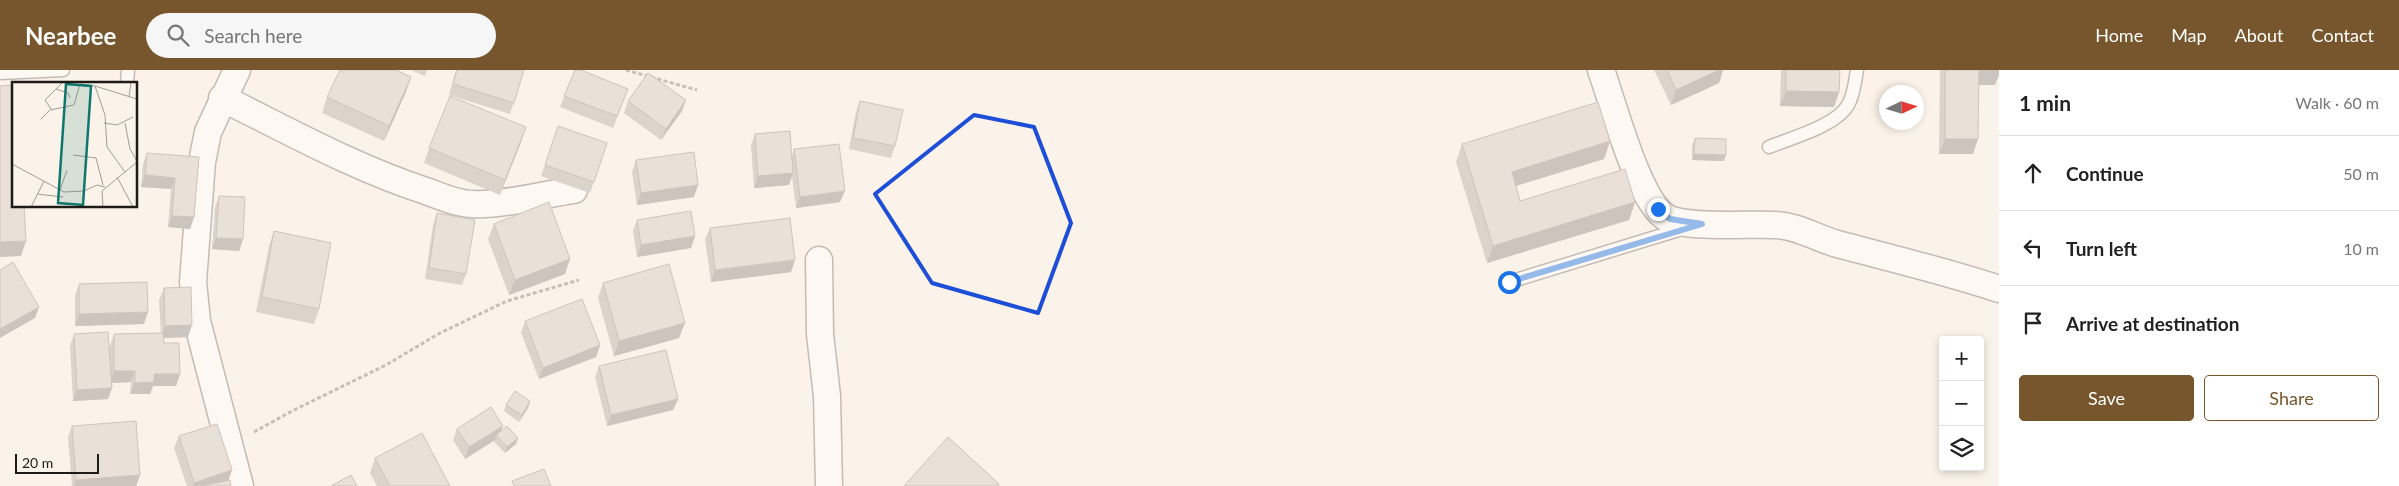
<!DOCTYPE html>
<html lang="en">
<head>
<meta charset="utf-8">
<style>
	:root { --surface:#fff; --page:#f6f6f6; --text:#222; --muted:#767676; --line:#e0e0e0; --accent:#77562d }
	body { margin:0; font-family:Lato,sans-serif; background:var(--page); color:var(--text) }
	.controls { position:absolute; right:15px; bottom:15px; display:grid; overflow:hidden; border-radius:5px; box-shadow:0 2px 8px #0003 }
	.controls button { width:45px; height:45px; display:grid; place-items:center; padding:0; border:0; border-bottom:1px solid var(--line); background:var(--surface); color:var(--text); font:25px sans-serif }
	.compass { position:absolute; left:1879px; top:15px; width:45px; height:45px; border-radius:50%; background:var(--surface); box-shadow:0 2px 8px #0003; rotate:86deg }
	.scale { position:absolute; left:15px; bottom:12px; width:84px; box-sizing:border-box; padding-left:5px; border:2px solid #1e1b17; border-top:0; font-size:14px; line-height:18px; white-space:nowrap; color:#1e1b17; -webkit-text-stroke:4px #fbf3e9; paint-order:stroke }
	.stop { position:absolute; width:15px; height:15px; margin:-11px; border:4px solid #1a73e8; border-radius:50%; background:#fff }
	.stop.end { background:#1a73e8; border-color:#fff; box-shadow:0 1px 5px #0008 }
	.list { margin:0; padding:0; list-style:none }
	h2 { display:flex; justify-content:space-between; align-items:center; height:65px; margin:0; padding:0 20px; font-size:21px }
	h2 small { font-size:16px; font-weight:400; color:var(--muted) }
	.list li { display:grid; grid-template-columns:32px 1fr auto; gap:15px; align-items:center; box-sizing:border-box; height:75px; padding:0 20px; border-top:1px solid var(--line) }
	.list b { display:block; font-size:19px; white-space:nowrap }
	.list em { font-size:16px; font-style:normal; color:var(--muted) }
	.actions { display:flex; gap:10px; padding:15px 20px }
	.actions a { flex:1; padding:11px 0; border:1px solid var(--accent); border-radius:5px; text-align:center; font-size:18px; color:var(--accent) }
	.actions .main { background:var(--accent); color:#fff }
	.icon { flex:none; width:28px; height:28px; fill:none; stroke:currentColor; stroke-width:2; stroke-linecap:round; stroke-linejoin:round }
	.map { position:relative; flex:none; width:1999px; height:416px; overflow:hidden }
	header { display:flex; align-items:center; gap:30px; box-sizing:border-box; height:70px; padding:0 25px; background:var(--accent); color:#fff }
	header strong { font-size:24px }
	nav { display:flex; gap:28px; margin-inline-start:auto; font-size:18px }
	.search { width:350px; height:45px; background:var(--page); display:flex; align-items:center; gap:12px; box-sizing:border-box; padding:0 18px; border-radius:28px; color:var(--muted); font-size:19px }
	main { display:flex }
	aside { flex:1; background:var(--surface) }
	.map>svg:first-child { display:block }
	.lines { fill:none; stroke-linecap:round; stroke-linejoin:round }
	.service-casing { stroke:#827b73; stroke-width:15 }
	.minor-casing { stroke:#827b73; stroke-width:29 }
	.path { stroke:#87827b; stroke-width:3; stroke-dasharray:4 2.5; stroke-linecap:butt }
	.service { stroke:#fff; stroke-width:12 }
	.minor { stroke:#fff; stroke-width:26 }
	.wall { fill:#b5afa7 }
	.shaded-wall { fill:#948e88 }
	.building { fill:#d3cbc2; stroke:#948e88 }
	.route { stroke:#1a73e8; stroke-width:6 }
	.marked { fill:none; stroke:#1d4ed8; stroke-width:4; stroke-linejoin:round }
	.inset-road { fill:none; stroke:#a39d95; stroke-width:1 }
	.view { fill:#0f766e; fill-opacity:0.15; stroke:#0f766e; stroke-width:2.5 }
	.inset-edge { fill:none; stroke:#1e1b17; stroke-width:2.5 }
</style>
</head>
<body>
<header>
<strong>Nearbee</strong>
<div class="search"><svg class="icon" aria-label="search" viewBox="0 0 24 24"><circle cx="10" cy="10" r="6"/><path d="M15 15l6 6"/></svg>Search here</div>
<nav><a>Home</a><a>Map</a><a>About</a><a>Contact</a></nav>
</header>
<main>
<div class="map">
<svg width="1999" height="416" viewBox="0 0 1999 416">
	<rect width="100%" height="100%" fill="#fbf3e9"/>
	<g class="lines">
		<defs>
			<path id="service" d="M0 3 63 0
				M127 14 128 0
				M1769 77C1791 68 1836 56 1848 35 1854 25 1855 11 1857 0
				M1509 212 1685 158"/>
			<path id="minor" d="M237 0 208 62 202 92 193 212 197 251 240 416
				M1601 0C1613 33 1637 126 1664 146 1683 160 1751 153 1776 155 1797 156 1815 167 1834 173 1889 188 1945 201 1999 219
				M222 28C289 61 355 98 426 121 440 126 457 134 473 134 500 136 546 124 574 120
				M819 190 820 264 827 326 829 416"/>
		</defs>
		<use href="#service" class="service-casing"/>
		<use href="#minor" class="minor-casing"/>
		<path class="path" d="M626 0 697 20
			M254 362 292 341 386 295 440 263 507 231 579 210"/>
		<use href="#service" class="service"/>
		<use href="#minor" class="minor"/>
	</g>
	<path class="wall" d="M411 0H427L425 6Z
		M456 0H524L510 44 449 25Z
		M575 0 628 19 613 58 560 37Z
		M1654 0H1723L1719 13 1671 35Z
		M1781 0H1840L1839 22 1834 37 1780 36Z
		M1940 0H1999L1995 15H1979L1973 84H1939Z
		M406 22 384 71 322 43 327 27Z
		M628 31 682 41 661 70 624 43Z
		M860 31 895 76 891 88 849 79 856 42Z
		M558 57 607 73 590 123 541 106Z
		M755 64 792 86 794 79 840 132 796 138 792 107 789 115 754 118 751 75Z
		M1695 68 1724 91 1692 90V75Z
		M1610 71 1604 89 1516 116 1520 131 1635 132 1629 150 1487 193 1456 92 1462 74Z
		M521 72 500 125 424 93 429 78Z
		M147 83 199 87 194 147 190 159 168 157 171 119 141 117 143 94Z
		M636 90 694 127 637 135 632 102Z
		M219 126 243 169 239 181 212 179 215 137Z
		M437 143 466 204 462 215 425 209 433 155Z
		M637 150 695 166 691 178 637 187 633 161Z
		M494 154 565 204 509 225 488 169Z
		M710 158 791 202 711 212 705 169Z
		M274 161 319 239 314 254 256 242 269 176Z
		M603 213 679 268 614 286 598 228Z
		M79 214 144 254 75 256V226Z
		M164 218 188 267 164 268V273L180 304 176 316H153L150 324H130L131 312 112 313 108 329 73 331 70 276 74 264 110 276 114 264 161 263 159 230Z
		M525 251 600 275 596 287 539 309 521 263Z
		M599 296 678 329 673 340 607 356 595 307Z
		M530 331 528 338 519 352 504 341 506 335Z
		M72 356 140 405 136 416H72L68 367Z
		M503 356 500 362 518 368 516 374 505 383 494 372 495 370 465 389 453 370 457 359Z
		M179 366 229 410 231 416H187L174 378Z
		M375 388 450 416H377L370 403Z"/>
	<path class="shaded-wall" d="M1719 0H1723L1719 13 1671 35 1676 20Z
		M1979 0H1999V5L1995 15H1973Z
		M411 7 406 22 384 71 389 56Z
		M1786 21 1839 22 1834 37 1780 36Z
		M686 30 682 41 661 70 666 59Z
		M526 57 521 72 500 125 505 110Z
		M1945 69H1978L1973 84H1939Z
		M1610 71 1604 89 1505 119 1512 102Z
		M1694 84 1726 85 1724 91 1692 90Z
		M793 103 789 115 754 118 758 106Z
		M145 105 175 108 171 119 141 117Z
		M698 115 694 127 637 135 641 123Z
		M845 121 840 132 796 138 800 127Z
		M1635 132 1629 150 1487 193 1493 176Z
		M172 146 194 147 190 159 168 157Z
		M695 166 691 178 637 187 641 175Z
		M216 168 243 169 239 181 212 179Z
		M26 171 21 186 0 187V172Z
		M570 189 565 204 509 225 515 210Z
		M795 190 791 202 711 212 715 200Z
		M39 237 35 248 0 268V259Z
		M148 242 144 254 75 256 79 244Z
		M685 253 679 268 614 286 619 271Z
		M192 255 188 267 161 268 165 256Z
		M600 275 596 287 539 309 543 298Z
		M114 301H135L131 312 110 313Z
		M154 304H180L176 316H153L150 324H130L135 313Z
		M112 318 108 329 73 331 77 320Z
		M678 329 673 340 607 356 611 345Z
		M530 331 528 338 519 352 522 345Z
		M503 356 498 367 496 365 495 370 465 389 469 377Z
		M518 368 516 374 505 383 507 377Z
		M232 400 228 412 215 416H193L194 413Z
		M140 405 136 416H74L76 410Z"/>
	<path class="building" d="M340 0H396L411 7 389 56 327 27Z
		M457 0H524L514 33 453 14Z
		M575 0H581L628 19 617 46 564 26Z
		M1667 0H1719L1676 20Z
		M1786 0H1840L1839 22 1786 21Z
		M1945 0H1979L1978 69H1945Z
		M648 3 686 30 666 59 628 31Z
		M14 15V136H24L26 171 0 172V16Z
		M450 26 526 57 505 110 429 78Z
		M860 31 903 40 895 76 853 68Z
		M1598 32 1610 71 1512 102 1520 131 1625 99 1635 132 1493 176 1462 74Z
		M558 56 607 73 594 112 545 95Z
		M790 61 793 103 758 106 755 64Z
		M1695 68 1726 69V85L1694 84Z
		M839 74 845 121 800 127 794 79Z
		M694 82 698 115 641 123 636 90Z
		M147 83 199 87 194 147 172 146 175 108 145 105Z
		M219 126 245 127 243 169 216 168Z
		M549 132 570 189 515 210 494 154Z
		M691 141 695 166 641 175 637 150Z
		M437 143 475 150 466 204 429 198Z
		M790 148 795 190 715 200 710 158Z
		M274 161 331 173 319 239 262 227Z
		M13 192 39 237 0 259V200Z
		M669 194 685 253 619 271 603 213Z
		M147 212 148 242 79 244V214Z
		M191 217 192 255 165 256 164 218Z
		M582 229 600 275 543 298 525 251Z
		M108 262 112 318 77 320 74 264Z
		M163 263 164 273H179L180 304H154V312L135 313V301H114V264Z
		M666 280 678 329 611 345 599 296Z
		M515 321 530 331 522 345 506 335Z
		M491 337 503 356 469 377 457 359Z
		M136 351 140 405 76 410 72 356Z
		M217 354 232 400 194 413 179 366Z
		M507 356 518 368 507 377 496 365Z
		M422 363 450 416H390L375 388Z
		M948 367 999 414 998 416H904Z
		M544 399 551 416H514L512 411Z
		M351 405 357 416H331Z
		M230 410 231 416H201Z"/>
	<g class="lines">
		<path class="route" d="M1509 212 1702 154 1670 149 1658 139"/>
	</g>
	<path d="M0 0H1999V416H0ZM974 45 1034 57 1071 153 1038 243 932 213 875 124Z" fill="#fbf3e9" fill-opacity=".55" fill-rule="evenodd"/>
	<path class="marked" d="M974 45 1034 57 1071 153 1038 243 932 213 875 124Z"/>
	<g transform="translate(12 12)">
		<rect width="125" height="125" fill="#fbf3e9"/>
		<path class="inset-road" d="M83 4 125 17M44 7 56 11 58 16M117 15 119 0M39 27 33 18 51 0M29 37 38 28 62 23 68 2 83 4 93 33 95 65 113 90M92 41 105 43 121 35M113 41 118 67 125 79M61 73 84 76 91 103M0 82 52 110 72 109 85 103 93 105M105 95 121 125M48 108 55 88M25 112 51 115M19 125 32 99M91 125 90 109 125 80"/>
		<path class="view" d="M54 2 79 4 71 123 46 121Z"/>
		<rect width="125" height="125" class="inset-edge"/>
	</g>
</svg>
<div class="controls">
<button>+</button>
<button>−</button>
<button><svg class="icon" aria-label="layers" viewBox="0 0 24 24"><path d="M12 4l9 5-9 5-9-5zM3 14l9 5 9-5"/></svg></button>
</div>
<svg class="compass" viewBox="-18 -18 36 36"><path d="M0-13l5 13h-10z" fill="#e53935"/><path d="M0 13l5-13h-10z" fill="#767676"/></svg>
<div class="scale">20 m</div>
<div class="stop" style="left:1509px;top:212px"></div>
<div class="stop end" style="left:1658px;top:139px"></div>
</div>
<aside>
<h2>1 min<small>Walk · 60 m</small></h2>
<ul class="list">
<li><svg class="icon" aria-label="ahead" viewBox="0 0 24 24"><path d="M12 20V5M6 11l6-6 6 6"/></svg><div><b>Continue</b></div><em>50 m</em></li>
<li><svg class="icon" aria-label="left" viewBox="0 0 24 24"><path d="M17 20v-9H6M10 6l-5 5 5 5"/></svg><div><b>Turn left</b></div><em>10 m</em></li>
<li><svg class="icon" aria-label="arrive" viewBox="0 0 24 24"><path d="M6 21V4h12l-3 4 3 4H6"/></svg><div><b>Arrive at destination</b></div></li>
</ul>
<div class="actions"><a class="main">Save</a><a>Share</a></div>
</aside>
</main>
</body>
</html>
